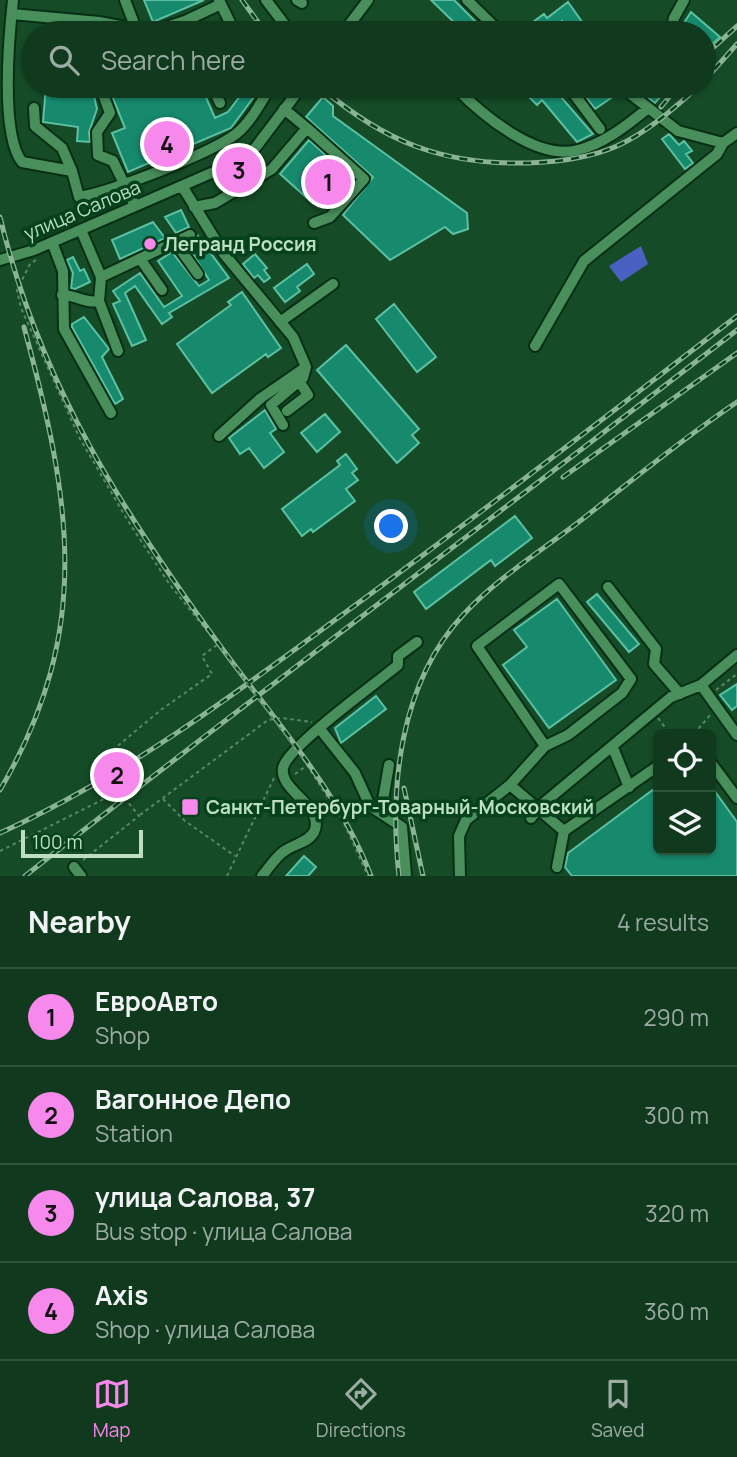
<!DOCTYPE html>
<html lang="en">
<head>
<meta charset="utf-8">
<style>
	:root { --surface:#10391d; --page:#194026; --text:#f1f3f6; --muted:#9caca4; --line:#30533b; --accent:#f788ec }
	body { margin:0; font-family:Manrope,sans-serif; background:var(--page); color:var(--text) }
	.controls { position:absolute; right:21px; bottom:21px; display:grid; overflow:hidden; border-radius:10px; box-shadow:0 2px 5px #0004 }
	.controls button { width:63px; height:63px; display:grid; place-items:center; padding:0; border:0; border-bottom:2px solid var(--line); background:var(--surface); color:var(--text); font:35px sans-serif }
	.scale { position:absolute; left:21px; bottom:18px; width:122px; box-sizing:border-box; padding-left:7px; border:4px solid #bcdfc3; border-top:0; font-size:19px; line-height:24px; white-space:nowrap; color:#bcdfc3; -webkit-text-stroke:5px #06411d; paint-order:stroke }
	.you { position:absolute; left:392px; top:527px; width:24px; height:24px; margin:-18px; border:5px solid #fff; border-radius:50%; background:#1a73e8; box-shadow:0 0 0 10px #1a73e833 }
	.badge { display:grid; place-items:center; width:46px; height:46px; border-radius:50%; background:var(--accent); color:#111; font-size:23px; font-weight:700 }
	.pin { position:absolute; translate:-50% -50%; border:4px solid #fff; box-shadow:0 2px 7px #0006 }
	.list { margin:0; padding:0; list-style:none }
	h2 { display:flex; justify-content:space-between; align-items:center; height:91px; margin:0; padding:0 28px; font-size:30px }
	h2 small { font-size:23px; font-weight:400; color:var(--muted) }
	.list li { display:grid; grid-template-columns:46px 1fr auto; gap:21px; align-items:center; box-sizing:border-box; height:98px; padding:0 28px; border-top:2px solid var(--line) }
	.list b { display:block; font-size:26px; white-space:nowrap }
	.list p { margin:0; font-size:23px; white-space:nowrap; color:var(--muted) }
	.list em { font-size:23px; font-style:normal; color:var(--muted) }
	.icon { flex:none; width:38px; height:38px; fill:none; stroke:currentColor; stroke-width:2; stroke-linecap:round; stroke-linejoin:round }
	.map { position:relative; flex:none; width:737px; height:876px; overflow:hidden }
	.search { position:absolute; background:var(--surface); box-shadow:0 2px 5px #0004; left:21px; right:21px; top:21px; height:77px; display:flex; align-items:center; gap:18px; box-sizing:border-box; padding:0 24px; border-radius:38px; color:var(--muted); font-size:26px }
	.sheet { height:483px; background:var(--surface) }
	nav { display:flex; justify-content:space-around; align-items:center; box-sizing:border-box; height:98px; border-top:2px solid var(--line); background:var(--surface); font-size:19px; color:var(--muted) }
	nav a { display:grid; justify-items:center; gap:4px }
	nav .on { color:var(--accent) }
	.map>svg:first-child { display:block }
	.water { fill:#4b61c2 }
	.building { fill:#178a6e; stroke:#5cc1a3; stroke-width:2 }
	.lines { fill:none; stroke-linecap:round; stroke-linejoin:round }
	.minor-casing { stroke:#082f15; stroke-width:14 }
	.path { stroke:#5a8867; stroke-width:2; stroke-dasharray:3.5 3.5; stroke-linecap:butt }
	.minor { stroke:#498f5c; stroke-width:10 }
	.rail-casing { stroke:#8bb495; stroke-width:5 }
	.rail { stroke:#06411d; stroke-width:2.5; stroke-dasharray:8; stroke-linecap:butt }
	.path-bridge { stroke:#5a8867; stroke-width:2; stroke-dasharray:3.5 3.5; stroke-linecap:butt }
	.poi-dot { fill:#f788ec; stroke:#06411d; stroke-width:2.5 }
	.labels { text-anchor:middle; stroke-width:7; stroke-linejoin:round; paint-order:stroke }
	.street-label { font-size:19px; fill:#bcdfc3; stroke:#06411d }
	.poi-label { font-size:19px; font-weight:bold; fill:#bcdfc3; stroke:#06411d; text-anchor:start }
</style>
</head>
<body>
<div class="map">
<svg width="737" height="876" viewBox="0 0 737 876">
	<rect width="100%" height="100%" fill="#154c27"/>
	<path class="water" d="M641 246 648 264 621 282 609 266Z"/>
	<path class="building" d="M144 0H204L153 22Z
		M431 0H454L487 33H465Z
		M568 2 585 26 575 33H571L562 21 545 33H518L544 14 547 18Z
		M691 12 720 37 704 52V33H685L680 29Z
		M46 86H70V92H93L97 109 89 132 90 142 77 141 78 127 43 122Z
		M108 86H201L215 118 228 112 240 96 236 86H248L253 98 231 128 128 172 112 133 125 128Z
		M538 86H556L562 93 560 96 593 134 577 142 542 100 537 105 528 96Z
		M578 86H602L611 98 595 109Z
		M639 86H670L655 103 637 89Z
		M323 97 333 106V116L467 213 468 229 453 234 445 227 390 260 343 215 373 177 306 117Z
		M669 134 679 145 684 141 692 151 686 154 693 163 685 169 662 139Z
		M309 140 353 180 339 196 322 181 307 198 280 174Z
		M181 210 189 227 176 233 165 217Z
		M153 222 165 238 120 259 112 240Z
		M198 236 229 278 169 313 172 317 162 324 135 286 125 293 146 340 132 346 113 304 120 301 113 291 140 273 164 307 182 296 158 261 172 252 199 286 209 280 187 245Z
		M255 254 267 268 264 270 270 278 264 282 258 275 254 278 243 264Z
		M73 257 80 271 84 269 90 282 75 289 71 288 73 273 67 260Z
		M307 264 314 274 297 287 300 291 285 302 274 288Z
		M242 292 281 348 268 357 266 354 212 393 177 344 231 305 228 302Z
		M394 304 436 357 417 372 376 319Z
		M84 317 109 349 102 357 123 399 115 404 72 327V324Z
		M346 345 419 429 412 435 419 443 397 463 317 370Z
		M265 410 276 429 270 433 284 452 264 468 249 448 240 454 229 438Z
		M325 414 340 432 317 452 301 433Z
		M346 454 357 469 352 473 358 480 346 489 355 501 313 532 311 529 302 536 282 509 340 465 337 461Z
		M515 516 532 538 495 566 491 560 426 609 414 592Z
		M597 594 639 644 629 652 587 602Z
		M557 599 616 680 549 728 503 665 527 647 514 630Z
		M737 684V706L732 710 720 695Z
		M376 696 386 709 341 743 335 728Z
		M658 786V850H711V786L737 822V876H572L565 867 568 853Z
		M304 856 316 867 308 876H286Z"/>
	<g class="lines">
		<defs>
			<path id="minor" d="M13 0C9 36 0 134 22 162L72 171 79 197C111 192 211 153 236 134 251 122 261 102 271 86
				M125 0 136 29 157 30 185 21
				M219 0 235 33
				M266 0 291 33
				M297 0 302 3
				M467 0 501 33
				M12 14 99 22 136 29
				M190 33 185 21 221 4
				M343 33 368 0
				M671 33 674 18 684 0
				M100 86 110 113 97 132 98 155 113 161 135 206
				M212 86 220 103
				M454 86C481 114 536 161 578 150 604 144 627 125 647 109
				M568 86 600 129
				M630 86 628 92 678 131 723 143 737 133
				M34 108 35 126 62 148 72 171
				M307 128 364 179 330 217 314 223
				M182 186 224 254 293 337 306 367 303 378 271 405 283 425
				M194 207 215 203 272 169 307 128 284 109
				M81 230 101 277 190 235
				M52 242 63 271 64 329 111 413
				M175 242 198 274
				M0 260 34 250 239 161 256 147 302 86
				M141 260 162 290
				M101 277 99 301 118 351
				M62 295C76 295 86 304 99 301
				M280 322 333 284
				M535 346 584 261 717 154 723 143
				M287 411 308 395 299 381
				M219 436 261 398 306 367
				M608 587 656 649 654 664 680 694
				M701 685 737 735
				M320 729 355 773 370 806 402 827 406 876
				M613 748 629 787
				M711 763 737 798
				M510 785 564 831
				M381 812 389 765
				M531 818 539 807 671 697 701 685 737 655
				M74 867 81 876
				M557 867 564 831 658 766
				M262 876C269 868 275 858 283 852 293 844 308 843 314 832 326 807 279 791 283 768 287 747 378 682 398 665V656L417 642
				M460 876 459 836 466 820 510 785 545 746 568 735 622 693 631 679 559 584 477 646 545 746"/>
		</defs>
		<use href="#minor" class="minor-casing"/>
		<path class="path" d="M36 260 30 264 17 290 21 308 79 437 128 521 170 585 221 648
			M716 690 737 674
			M658 718 670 734
			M694 734 711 714
			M303 759 343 821 368 876
			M295 774 306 766
			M163 799 185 821 235 856
			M140 815 268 720 282 718 312 722
			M0 851 118 792
			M83 860 139 816 119 791 126 786 116 770 110 767 114 749 162 709 212 674 202 656 217 645
			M227 876 274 778"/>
		<use href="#minor" class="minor"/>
		<defs>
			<path id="rail" d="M242 0 266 33
				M704 56 737 26
				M704 81 737 44
				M319 86C384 142 442 165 528 163 557 162 590 158 617 146 648 132 674 108 699 86
				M661 107 678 86
				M0 217C40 384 123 513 224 651 276 722 339 792 371 876
				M563 477 737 353
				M404 788 423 876
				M0 790C95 628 70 498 24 327
				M0 833C123 777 231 697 339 617 474 519 605 417 737 316
				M25 876C260 691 500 513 737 330
				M399 876C389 787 400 683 463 615 496 579 541 551 580 521 631 481 682 439 737 402"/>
		</defs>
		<use href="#rail" class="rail-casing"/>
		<use href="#rail" class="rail"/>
		<path class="path-bridge" d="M221 648 303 759"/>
	</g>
	<g class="poi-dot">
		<circle cx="150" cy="244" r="7"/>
		<rect x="181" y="798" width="18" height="18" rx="3.5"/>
	</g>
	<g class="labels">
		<g class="street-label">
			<text transform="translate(82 210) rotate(-23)" y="7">улица Салова</text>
		</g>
		<g class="poi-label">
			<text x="164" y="251">Легранд Россия</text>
			<text x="206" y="814">Санкт-Петербург-Товарный-Московский</text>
		</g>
	</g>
</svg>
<div class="controls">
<button><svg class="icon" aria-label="locate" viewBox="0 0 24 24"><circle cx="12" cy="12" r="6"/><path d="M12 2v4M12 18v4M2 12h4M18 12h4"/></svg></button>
<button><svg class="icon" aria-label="layers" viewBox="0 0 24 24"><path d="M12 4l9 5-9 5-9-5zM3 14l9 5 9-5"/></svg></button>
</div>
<div class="scale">100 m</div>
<div class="you"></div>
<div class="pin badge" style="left:328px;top:182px">1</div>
<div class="pin badge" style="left:117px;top:775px">2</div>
<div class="pin badge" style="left:239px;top:170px">3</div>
<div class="pin badge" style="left:167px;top:144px">4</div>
<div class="search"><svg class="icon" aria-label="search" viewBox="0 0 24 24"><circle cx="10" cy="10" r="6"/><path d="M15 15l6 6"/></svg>Search here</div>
</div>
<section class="sheet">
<h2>Nearby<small>4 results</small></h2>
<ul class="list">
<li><span class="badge">1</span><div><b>ЕвроАвто</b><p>Shop</p></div><em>290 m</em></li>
<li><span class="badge">2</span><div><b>Вагонное Депо</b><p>Station</p></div><em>300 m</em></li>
<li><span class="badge">3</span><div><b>улица Салова, 37</b><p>Bus stop · улица Салова</p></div><em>320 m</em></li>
<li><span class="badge">4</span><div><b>Axis</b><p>Shop · улица Салова</p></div><em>360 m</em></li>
</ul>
</section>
<nav>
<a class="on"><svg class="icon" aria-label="map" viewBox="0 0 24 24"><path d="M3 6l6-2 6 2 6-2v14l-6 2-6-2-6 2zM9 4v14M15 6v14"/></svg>Map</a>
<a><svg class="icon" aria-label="directions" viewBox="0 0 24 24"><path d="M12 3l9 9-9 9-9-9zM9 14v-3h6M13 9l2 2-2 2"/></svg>Directions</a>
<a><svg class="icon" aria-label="saved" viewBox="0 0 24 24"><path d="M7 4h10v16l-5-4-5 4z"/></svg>Saved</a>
</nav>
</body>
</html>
